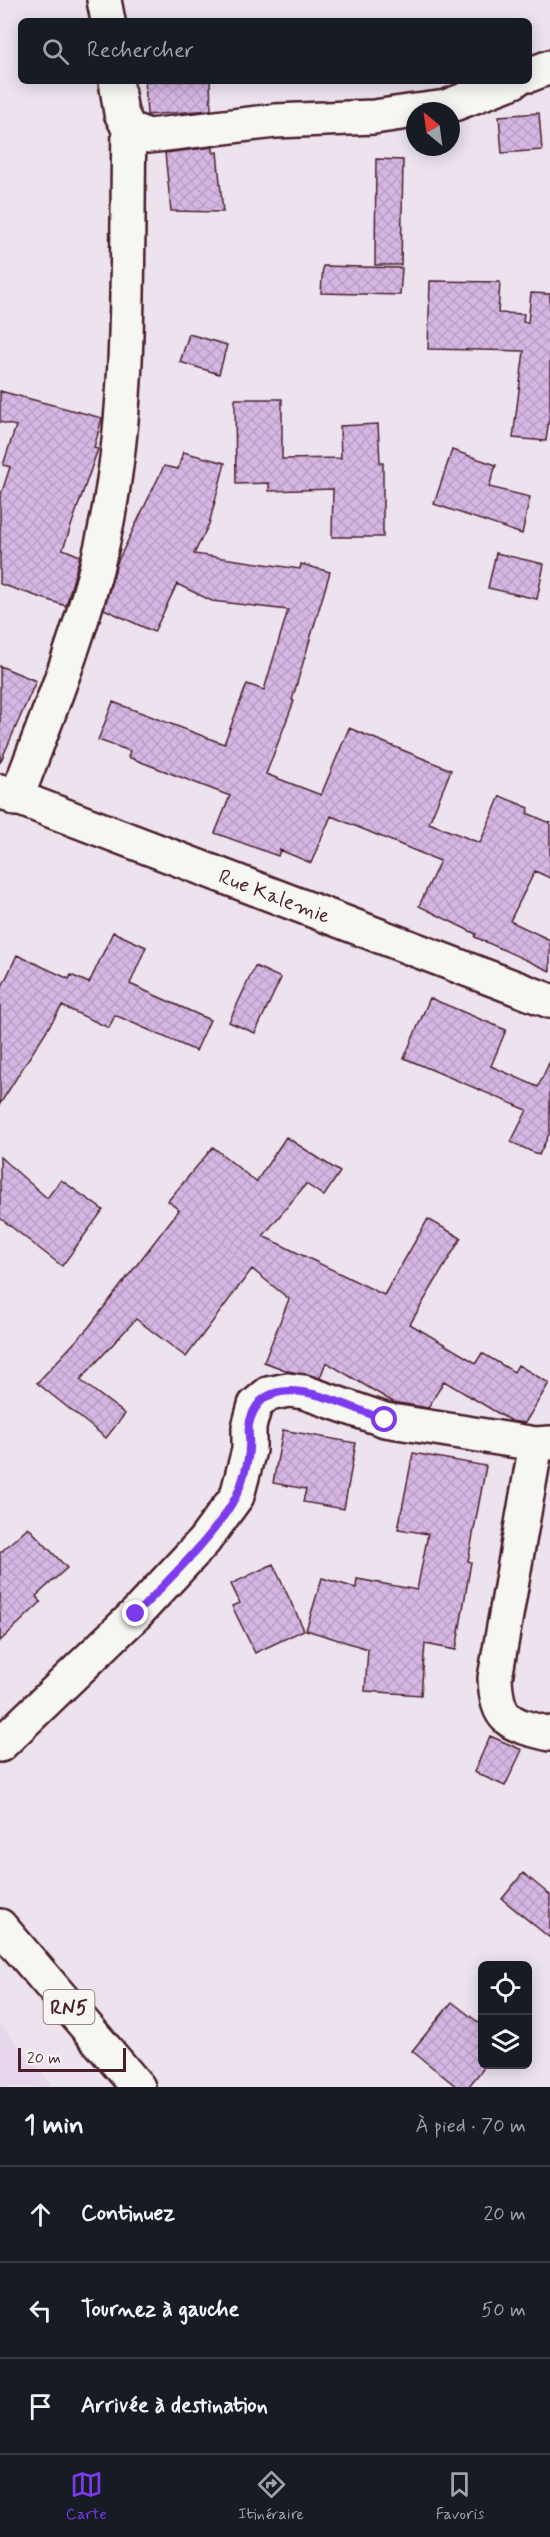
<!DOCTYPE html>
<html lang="fr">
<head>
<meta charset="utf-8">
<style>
	:root { --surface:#171b24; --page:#242831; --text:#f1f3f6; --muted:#9ea1a6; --line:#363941; --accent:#7c3aed }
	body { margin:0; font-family:Mynerve,sans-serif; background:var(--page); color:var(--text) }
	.controls { position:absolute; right:18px; bottom:18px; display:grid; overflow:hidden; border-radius:9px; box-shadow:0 3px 15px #0003 }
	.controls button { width:54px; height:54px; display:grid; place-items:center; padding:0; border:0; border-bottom:2px solid var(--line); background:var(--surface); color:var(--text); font:30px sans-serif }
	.compass { position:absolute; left:406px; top:102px; width:54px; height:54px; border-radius:50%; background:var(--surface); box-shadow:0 3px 15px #0003; rotate:331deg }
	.scale { position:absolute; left:18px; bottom:15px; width:108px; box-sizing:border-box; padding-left:6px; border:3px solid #4a1f2b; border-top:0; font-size:16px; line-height:21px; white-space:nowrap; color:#4a1f2b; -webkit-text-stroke:4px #f6f6f2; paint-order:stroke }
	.stop { position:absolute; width:18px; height:18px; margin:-14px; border:4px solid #7c3aed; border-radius:50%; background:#fff }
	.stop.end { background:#7c3aed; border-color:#fff; box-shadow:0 2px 6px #0008 }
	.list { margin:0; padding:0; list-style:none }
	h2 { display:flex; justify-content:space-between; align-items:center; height:78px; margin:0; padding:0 24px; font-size:26px }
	h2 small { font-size:20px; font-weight:400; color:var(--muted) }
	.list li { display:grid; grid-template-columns:39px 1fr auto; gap:18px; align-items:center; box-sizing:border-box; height:96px; padding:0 24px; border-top:2px solid var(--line) }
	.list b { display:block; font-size:22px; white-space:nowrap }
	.list em { font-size:20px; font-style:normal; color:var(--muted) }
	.icon { flex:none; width:33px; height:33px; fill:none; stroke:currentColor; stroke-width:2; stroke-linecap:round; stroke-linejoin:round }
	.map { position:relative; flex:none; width:550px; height:2087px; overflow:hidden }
	.search { position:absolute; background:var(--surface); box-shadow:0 3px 15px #0003; left:18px; right:18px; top:18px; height:66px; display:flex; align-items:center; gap:15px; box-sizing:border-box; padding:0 21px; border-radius:9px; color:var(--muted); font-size:22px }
	.sheet { height:366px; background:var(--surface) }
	nav { display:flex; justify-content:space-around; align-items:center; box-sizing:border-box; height:84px; border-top:2px solid var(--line); background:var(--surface); font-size:16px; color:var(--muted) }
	nav a { display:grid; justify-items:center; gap:3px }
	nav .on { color:var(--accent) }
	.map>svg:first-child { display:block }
	.built { fill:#e5d6eb }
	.building { fill:url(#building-cross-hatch); stroke:#4a1f2b; stroke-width:1.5 }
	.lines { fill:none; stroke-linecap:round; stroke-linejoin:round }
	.street-casing { stroke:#4a1f2b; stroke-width:38 }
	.secondary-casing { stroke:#4a1f2b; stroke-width:38 }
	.highway-casing { stroke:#4a1f2b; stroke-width:38 }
	.street { stroke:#f6f6f2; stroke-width:33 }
	.secondary { stroke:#f6f6f2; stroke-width:33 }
	.highway { stroke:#f6f6f2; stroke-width:33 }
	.route { stroke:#7c3aed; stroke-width:8 }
	.labels { text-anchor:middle; stroke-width:4.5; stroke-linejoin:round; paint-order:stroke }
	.shield { fill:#f6f6f2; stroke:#7e6067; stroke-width:1.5 }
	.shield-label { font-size:20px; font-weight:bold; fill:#4a1f2b }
	.street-label { font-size:21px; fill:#4a1f2b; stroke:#f6f6f2 }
</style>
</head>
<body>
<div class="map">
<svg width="550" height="2087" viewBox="0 0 550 2087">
	<defs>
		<pattern id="building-cross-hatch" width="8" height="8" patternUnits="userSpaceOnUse" patternTransform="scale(1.5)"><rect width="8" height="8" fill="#d6b7e4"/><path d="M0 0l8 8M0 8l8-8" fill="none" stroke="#b99dc4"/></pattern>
	</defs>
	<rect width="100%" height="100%" fill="#ece3ee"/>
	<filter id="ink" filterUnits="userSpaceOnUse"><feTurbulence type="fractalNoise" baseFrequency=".0167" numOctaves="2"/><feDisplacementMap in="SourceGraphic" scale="12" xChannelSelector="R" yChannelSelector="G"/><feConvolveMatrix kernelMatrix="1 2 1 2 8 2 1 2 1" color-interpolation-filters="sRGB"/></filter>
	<g filter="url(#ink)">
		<path class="built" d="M0 2024 53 2087H0Z"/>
		<path class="building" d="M145 81H210L211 110 147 115Z
			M539 113 542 150 502 153 499 116Z
			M213 147V153L217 152 223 212 171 211 165 153Z
			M376 159 403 160 401 265H375Z
			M323 266 402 268 400 295 321 293Z
			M430 281 500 282 498 313 524 314 523 322 528 323 531 293 550 294V411L546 441 513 438 524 351 428 349Z
			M189 334 227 345 219 374 180 362Z
			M0 391 102 418 94 448 98 449 63 549 80 556 66 606 0 584V498L10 467 3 465 16 426 0 422Z
			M235 399H282V459L341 458 340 426 378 424 380 463H383V537H332L333 489 269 491V483L236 484Z
			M452 450 496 465 489 487 530 497 522 534 434 504Z
			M183 452 225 463 209 524 194 554 300 569 301 564 330 572 292 700 294 701 266 774 321 795 349 728 451 770 429 823 480 843 500 796 529 808 527 813 550 823V878L535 871 510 921 550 940V971L475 937 476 934 419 906 440 861 331 816 311 863 280 850 278 856 215 833 230 796 128 757 130 751 98 740 113 702 224 744 247 684 264 690 288 610 212 601 177 584 154 632 104 609 117 563 164 466 178 469Z
			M496 553 544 564 537 599 488 588Z
			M0 666 36 681 0 763Z
			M113 932 146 947 130 984 210 1020 196 1051 115 1015 109 1028 62 1006 0 1104V991L17 955 69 979 71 975 89 983Z
			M255 966 281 978 255 1033 229 1022Z
			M430 998 506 1030 491 1066 538 1087 550 1061V1132L539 1155 511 1142 527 1110 404 1058Z
			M286 1137 340 1172 324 1196 306 1184 263 1236 384 1295 428 1219 461 1238 410 1324 476 1363 482 1353 514 1372 518 1365 549 1383 525 1423 511 1421 444 1381 428 1408 393 1402 326 1362 320 1378 288 1371 264 1362 289 1299 252 1269 186 1357 136 1319 80 1380 125 1414 106 1438 37 1383 88 1328 179 1210 168 1201 213 1147 256 1182Z
			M0 1157 47 1198 61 1180 103 1210 62 1266 0 1218Z
			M283 1430 356 1443 344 1509 303 1502 306 1489 273 1483Z
			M413 1453 486 1466 468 1561 471 1562 456 1650 425 1644 421 1695 365 1691 368 1649 306 1630 322 1578 356 1588 357 1579 417 1590 428 1534 398 1529Z
			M28 1527 67 1568 36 1596 41 1602 0 1641V1553Z
			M273 1564 304 1630 255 1653 232 1606 240 1603 231 1584Z
			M490 1736 522 1750 505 1786 474 1772Z
			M523 1873 550 1895V1938L502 1899Z
			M452 2002 483 2026V2069L468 2087H457L412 2051Z"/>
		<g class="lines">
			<defs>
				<path id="street" d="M104 0 108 21
					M529 75 550 67
					M116 81 121 113 129 129 149 136 275 121 374 117 415 111
					M416 111 446 107 514 81
					M16 799C48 715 82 632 102 545 133 410 126 267 129 129
					M536 1444 495 1678C497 1723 510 1724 550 1734
					M0 1745 136 1614 204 1541 237 1496 249 1450V1427L255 1405 268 1394 288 1390 304 1392 385 1420 536 1444 550 1443"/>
				<g id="secondary">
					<path id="s1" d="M0 791 550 1001"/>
				</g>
				<path id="highway" d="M0 1926 138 2087"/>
			</defs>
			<use href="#street" class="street-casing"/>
			<use href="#secondary" class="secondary-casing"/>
			<use href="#highway" class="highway-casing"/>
			<use href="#street" class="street"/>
			<use href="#secondary" class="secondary"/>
			<use href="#highway" class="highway"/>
		</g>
	</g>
	<g class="lines" filter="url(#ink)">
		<path class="route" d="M136 1614C166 1582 217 1534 236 1496 242 1484 249 1461 249 1447 250 1440 248 1432 249 1425 262 1360 346 1406 385 1420"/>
	</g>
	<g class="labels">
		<rect class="shield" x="43.5" y="1990" width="51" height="34" rx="4.5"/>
		<g class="shield-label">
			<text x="69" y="2014">RN5</text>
		</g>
		<g class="street-label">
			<text dy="7" stroke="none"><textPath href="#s1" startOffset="294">Rue Kalemie</textPath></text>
		</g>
	</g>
</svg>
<div class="controls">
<button><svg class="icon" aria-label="locate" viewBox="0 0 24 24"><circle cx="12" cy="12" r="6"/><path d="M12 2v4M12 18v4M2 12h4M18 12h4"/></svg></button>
<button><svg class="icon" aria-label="layers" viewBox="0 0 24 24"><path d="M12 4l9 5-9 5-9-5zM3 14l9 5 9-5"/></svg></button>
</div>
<svg class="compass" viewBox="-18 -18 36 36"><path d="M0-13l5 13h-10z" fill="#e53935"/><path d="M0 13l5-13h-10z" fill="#9ea1a6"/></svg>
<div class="scale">20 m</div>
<div class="stop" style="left:385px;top:1420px"></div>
<div class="stop end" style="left:136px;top:1614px"></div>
<div class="search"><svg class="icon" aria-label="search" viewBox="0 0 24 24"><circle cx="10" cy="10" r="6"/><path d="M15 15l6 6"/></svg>Rechercher</div>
</div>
<section class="sheet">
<h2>1 min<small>À pied · 70 m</small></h2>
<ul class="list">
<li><svg class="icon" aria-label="ahead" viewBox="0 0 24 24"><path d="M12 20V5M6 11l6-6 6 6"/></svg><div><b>Continuez</b></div><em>20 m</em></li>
<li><svg class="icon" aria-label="left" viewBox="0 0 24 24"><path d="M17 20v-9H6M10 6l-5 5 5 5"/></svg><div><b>Tournez à gauche</b></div><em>50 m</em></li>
<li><svg class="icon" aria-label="arrive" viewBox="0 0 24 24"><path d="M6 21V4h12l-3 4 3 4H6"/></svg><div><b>Arrivée à destination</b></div></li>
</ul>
</section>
<nav>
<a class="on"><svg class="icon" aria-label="map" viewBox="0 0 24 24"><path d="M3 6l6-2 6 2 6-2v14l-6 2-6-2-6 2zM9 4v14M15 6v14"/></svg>Carte</a>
<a><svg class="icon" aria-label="directions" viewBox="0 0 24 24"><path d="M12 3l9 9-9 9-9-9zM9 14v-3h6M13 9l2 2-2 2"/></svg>Itinéraire</a>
<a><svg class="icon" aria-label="saved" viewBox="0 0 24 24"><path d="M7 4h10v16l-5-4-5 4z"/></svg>Favoris</a>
</nav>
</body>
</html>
